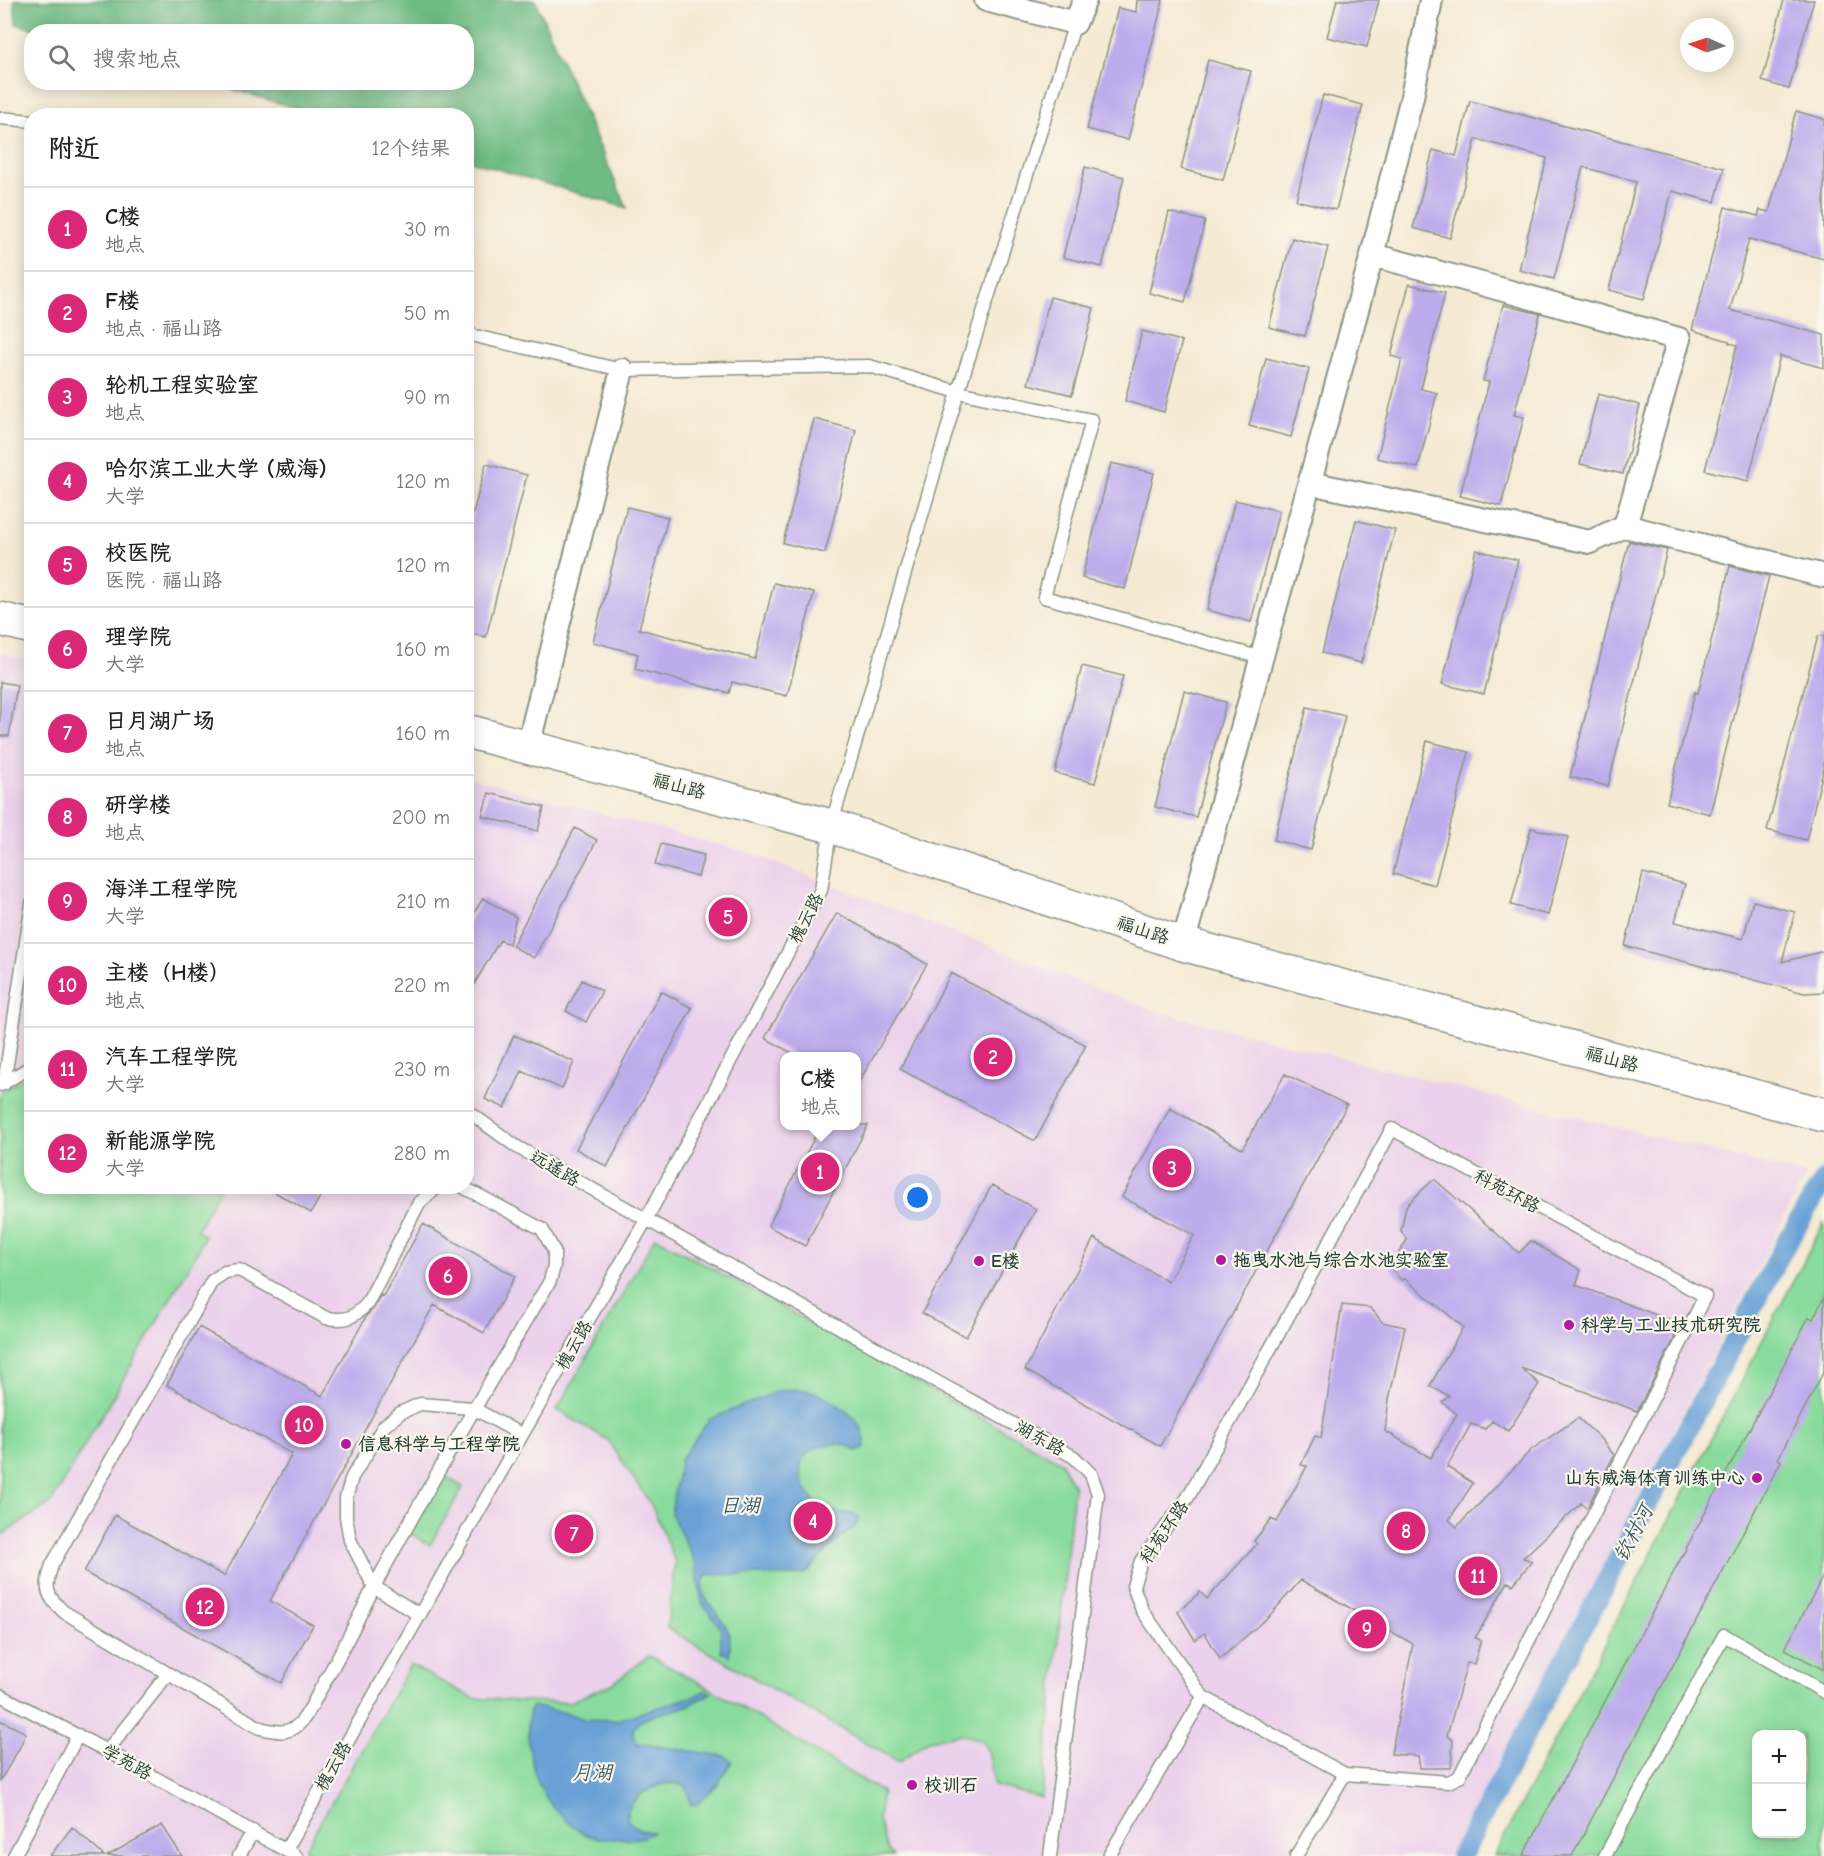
<!DOCTYPE html>
<html lang="zh">
<head>
<meta charset="utf-8">
<style>
	:root { --surface:#fff; --page:#f6f6f6; --text:#222; --muted:#767676; --line:#e0e0e0; --accent:#db2777 }
	body { margin:0; font-family:"Comic Neue","LXGW WenKai TC",sans-serif; background:var(--page); color:var(--text) }
	.controls { position:absolute; right:18px; bottom:18px; display:grid; overflow:hidden; border-radius:12px; box-shadow:0 3px 15px #0003 }
	.controls button { width:54px; height:54px; display:grid; place-items:center; padding:0; border:0; border-bottom:2px solid var(--line); background:var(--surface); color:var(--text); font:30px sans-serif }
	.compass { position:absolute; left:1680px; top:18px; width:54px; height:54px; border-radius:50%; background:var(--surface); box-shadow:0 3px 15px #0003; rotate:273deg }
	.you { position:absolute; left:918px; top:1198px; width:21px; height:21px; margin:-15px; border:4px solid #fff; border-radius:50%; background:#1a73e8; box-shadow:0 0 0 9px #1a73e833 }
	.badge { display:grid; place-items:center; width:39px; height:39px; border-radius:50%; background:var(--accent); color:#fff; font-size:20px; font-weight:700 }
	.pin { position:absolute; translate:-50% -50%; border:3px solid #fff; box-shadow:0 2px 6px #0006 }
	.popup { position:absolute; left:780px; top:1052px; width:81px; height:78px; box-sizing:border-box; display:grid; place-content:center; border-radius:12px; background:var(--surface); filter:drop-shadow(0 2px 4px #0005); font-size:20px; white-space:nowrap; color:var(--muted) }
	.popup b { font-size:22px; color:var(--text) }
	.popup::after { content:''; position:absolute; left:50%; top:100%; margin-left:-12px; border:12px solid transparent; border-top-color:var(--surface) }
	.list { margin:0; padding:0; list-style:none }
	h2 { display:flex; justify-content:space-between; align-items:center; height:78px; margin:0; padding:0 24px; font-size:26px }
	h2 small { font-size:20px; font-weight:400; color:var(--muted) }
	.list li { display:grid; grid-template-columns:39px 1fr auto; gap:18px; align-items:center; box-sizing:border-box; height:84px; padding:0 24px; border-top:2px solid var(--line) }
	.list b { display:block; font-size:22px; white-space:nowrap }
	.list p { margin:0; font-size:20px; white-space:nowrap; color:var(--muted) }
	.list em { font-size:20px; font-style:normal; color:var(--muted) }
	.icon { flex:none; width:33px; height:33px; fill:none; stroke:currentColor; stroke-width:2; stroke-linecap:round; stroke-linejoin:round }
	.map { position:relative; flex:none; width:1824px; height:1856px; overflow:hidden }
	.search { position:absolute; background:var(--surface); box-shadow:0 3px 15px #0003; left:24px; top:24px; width:450px; height:66px; display:flex; align-items:center; gap:15px; box-sizing:border-box; padding:0 21px; border-radius:24px; color:var(--muted); font-size:22px }
	.panel { position:absolute; background:var(--surface); box-shadow:0 3px 15px #0003; left:24px; top:108px; width:450px; height:1086px; border-radius:24px }
	.map>svg:first-child { display:block }
	.built { fill:#ebd1eb; fill-rule:evenodd }
	.green { fill:#88db9c; stroke:#548c68; stroke-width:1.5; fill-rule:evenodd }
	.forest { fill:#6ebb84; stroke:#467c5c; stroke-width:1.5 }
	.water { fill:#69a1d7; stroke:#446f86; stroke-width:1.5 }
	.lines { fill:none; stroke-linecap:round; stroke-linejoin:round }
	.canal { stroke:#69a1d7; stroke-width:21 }
	.building { fill:#bdabec }
	.lane-casing { stroke:#8a9484; stroke-width:15 }
	.street-casing { stroke:#8a9484; stroke-width:26 }
	.secondary-casing { stroke:#8a9484; stroke-width:36 }
	.lane { stroke:#fff; stroke-width:12 }
	.street { stroke:#fff; stroke-width:22 }
	.secondary { stroke:#fff; stroke-width:33 }
	.poi-dot { fill:#b5179e; stroke:#fbf7ec; stroke-width:2 }
	.labels { text-anchor:middle; stroke-width:4.5; stroke-linejoin:round; paint-order:stroke }
	.street-label { font-size:18px; fill:#1f3d34; stroke:#fbf7ec }
	.poi-label { font-size:18px; font-weight:bold; fill:#1f3d34; stroke:#fbf7ec; text-anchor:start }
	.water-label { font-size:20px; font-style:italic; fill:#355b65; stroke:#fbf7ec }
</style>
</head>
<body>
<div class="map">
<svg width="1824" height="1856" viewBox="0 0 1824 1856">
	<rect width="100%" height="100%" fill="#fbf7ec"/>
	<filter id="ink" filterUnits="userSpaceOnUse"><feTurbulence type="fractalNoise" baseFrequency=".0167" numOctaves="2"/><feDisplacementMap in="SourceGraphic" scale="12" xChannelSelector="R" yChannelSelector="G"/><feConvolveMatrix kernelMatrix="1 2 1 2 8 2 1 2 1" color-interpolation-filters="sRGB"/></filter>
	<filter id="wash" filterUnits="userSpaceOnUse"><feTurbulence type="fractalNoise" baseFrequency=".008" numOctaves="4" result="noise"/><feDisplacementMap in="SourceGraphic" scale="24" xChannelSelector="R" yChannelSelector="G"/><feGaussianBlur stdDeviation="1.35" result="paint"/><feColorMatrix in="noise" values="0 0 0 0 0 0 0 0 0 0 0 0 0 0 0 0 0 1.4 0 .05"/><feComposite in="paint" operator="in"/></filter>
	<g filter="url(#wash)">
		<rect width="100%" height="100%" fill="#f5ead4"/>
		<path class="built" d="M0 653 31 661 32 1186H466L467 777 750 853 1155 1011 1806 1175 1452 1856H0ZM784 1056H856V1126H784Z"/>
		<path class="green" d="M31 1073 32 1186 221 1187 197 1230 205 1236 193 1260 51 1503 0 1536V1093Z
			M1824 1222V1856H1494ZM1756 1734H1802V1834H1756Z
			M655 1237 1061 1462 1074 1487 1042 1798 994 1786 989 1754 982 1741 962 1734 928 1740 899 1762 667 1628 675 1562 652 1506 608 1440 557 1410Z
			M442 1475 463 1487 430 1545 408 1532Z
			M649 1656 711 1689 882 1792 878 1819 887 1850 893 1856H318L305 1849 410 1665 473 1698 520 1701 569 1702 612 1684Z"/>
		<path class="forest" d="M14 0H535L627 208 467 160 466 116 320 115 211 83 466 82V32L41 31 16 24Z"/>
		<path class="water" d="M781 1390C789 1390 797 1389 805 1390 827 1393 871 1422 864 1448L857 1451C845 1444 839 1442 825 1445 785 1454 801 1492 823 1511L855 1514 859 1518 855 1527 840 1538 806 1573 793 1576 707 1574C693 1594 719 1612 727 1628 731 1635 730 1648 729 1656L721 1651V1628L702 1603 695 1562 671 1514 680 1460 710 1419Z
			M705 1690 711 1693C702 1698 694 1703 685 1707 670 1713 618 1717 637 1743L724 1756 732 1761 717 1785 696 1805 690 1804 689 1795 686 1787C663 1777 637 1791 627 1812L628 1821 640 1830 653 1832C644 1839 632 1839 622 1839 609 1839 592 1839 581 1832 567 1823 550 1806 542 1791 532 1773 522 1725 532 1706L567 1713 584 1719 617 1720 695 1696Z"/>
		<g class="lines">
			<path class="canal" d="M1461 1856 1784 1247 1824 1180"/>
		</g>
		<g id="blocks">
			<path class="building" d="M1137 0H1163L1128 140 1087 129 1118 8 1136 12Z
				M1337 0H1379L1367 47 1327 37Z
				M1784 0H1814L1789 89 1762 81Z
				M1208 60 1251 71 1223 180 1181 169Z
				M1323 95 1363 105 1336 210 1296 200Z
				M1470 101 1724 168 1715 202 1672 191 1644 299 1609 290 1636 182 1583 167 1554 279 1519 270 1547 158 1476 139 1450 238 1413 228 1433 150 1456 156Z
				M1796 111 1824 119V259L1749 239 1730 310 1824 335V368L1780 356 1748 481 1705 470 1737 345 1729 343V341L1692 330 1725 207 1758 216 1760 210 1769 212Z
				M1085 167 1124 177 1102 267 1063 257Z
				M1169 212 1205 221 1185 302 1149 293Z
				M1292 238 1328 247 1305 336 1269 327Z
				M1409 284 1445 293 1421 389 1437 393 1418 468 1377 458 1402 359 1391 356Z
				M1050 297 1094 308 1072 395 1028 384Z
				M1503 305 1540 314 1514 415 1524 417 1501 506 1460 496 1489 382 1483 381Z
				M1142 331 1182 341 1164 412 1125 401Z
				M1266 358 1309 369 1291 437 1249 426Z
				M1598 394 1640 405 1623 474 1580 464Z
				M814 419 856 430 825 553 783 543Z
				M1111 463 1154 473 1125 589 1082 578Z
				M486 464 527 475 486 637 466 632V540Z
				M1235 500 1279 511 1251 622 1207 610Z
				M627 507 668 517 639 629 755 659 774 583 814 593 787 696 732 682 729 693 635 669 638 654 593 642Z
				M1356 520 1395 530 1361 663 1322 653Z
				M1629 541 1667 550 1608 786 1570 777Z
				M1476 550 1518 560 1484 694 1442 684Z
				M1730 566 1769 576 1710 814 1667 803 1695 692 1698 693Z
				M1818 636H1824V768L1806 840 1767 830Z
				M1082 666 1123 676 1095 783 1055 773Z
				M0 682 17 685 9 736H0Z
				M1184 691 1226 702 1196 817 1155 807Z
				M1307 707 1345 716 1311 850 1274 840Z
				M1427 741 1469 752 1435 885 1393 874Z
				M489 793 544 807 538 831 482 816Z
				M575 828 597 840 534 958 512 946Z
				M1531 828 1568 837 1548 915 1511 905Z
				M661 844 704 855 698 877 655 865Z
				M1643 873 1685 884 1675 922 1743 939 1753 901 1795 912 1782 962 1824 951V992L1804 993 1625 946Z
				M483 898 516 917 509 944 500 940 466 998V927Z
				M837 913 927 964 856 1087V1056H797L765 1038Z
				M951 973 1086 1045 1035 1141 900 1069Z
				M582 980 602 991 586 1022 566 1011Z
				M661 991 692 1008 607 1167 576 1149Z
				M514 1035 574 1062 562 1089 522 1071 505 1108 485 1099Z
				M1285 1074 1347 1105 1160 1446 1025 1370 1094 1238 1168 1282 1194 1235 1122 1197 1170 1108 1242 1149Z
				M821 1125H868L805 1246 768 1226Z
				M1434 1179 1519 1253 1531 1241 1581 1270 1576 1285 1678 1323 1673 1341 1637 1411 1521 1368 1539 1384 1508 1431 1492 1421 1485 1429 1471 1424 1447 1467 1473 1483 1449 1520 1457 1527 1531 1450 1578 1418 1599 1437 1614 1455 1588 1506 1586 1508 1581 1503 1523 1558 1532 1561 1513 1585 1508 1582 1475 1638 1481 1640 1474 1664 1467 1663 1447 1736 1453 1740 1451 1768H1420L1418 1756 1391 1754 1413 1644 1301 1580 1270 1615 1220 1659 1205 1633 1195 1640 1178 1612 1200 1592 1207 1599 1257 1544 1254 1541 1271 1519 1277 1522 1307 1466 1301 1465 1315 1436 1321 1438 1342 1305 1371 1308 1382 1322 1405 1327 1389 1399 1385 1431 1431 1458 1457 1414 1442 1402 1449 1396 1430 1386 1463 1327 1404 1278 1402 1281 1390 1267 1407 1240 1401 1231 1406 1206Z
				M992 1185 1036 1209 966 1337 922 1313Z
				M264 1186H326L311 1213Z
				M423 1224 515 1276 484 1333 434 1305 270 1601 313 1625 281 1683 84 1572 115 1515 224 1576 292 1454 167 1385 199 1327 322 1396 367 1315 374 1308 381 1295 383 1296Z
				M1824 1297V1371L1778 1459 1781 1461 1572 1856H1523L1809 1317 1813 1319Z
				M1824 1574V1670L1785 1649Z
				M0 1720 26 1733 19 1749 0 1781Z
				M162 1825 182 1856H107Z
				M72 1827 104 1856H50Z"/>
		</g>
	</g>
	<g filter="url(#ink)">
		<use href="#blocks" fill-opacity="0" stroke="#8a9484" stroke-width="1.5"/>
		<g class="lines">
			<defs>
				<path id="lane" d="M1075 23 958 392 1092 420 1044 597 1262 658
					M0 118 32 121
					M4 1084 32 903
					M1 1085 32 1066
					M466 1110 517 1147 930 1378 1074 1457 1091 1474 1098 1494 1050 1856
					M441 1186 435 1189 419 1203 367 1304C352 1319 346 1321 326 1318L239 1270 225 1272 212 1281 52 1565C44 1588 46 1596 64 1612L260 1728C273 1731 287 1735 298 1725 308 1716 314 1701 320 1690 340 1656 357 1620 375 1585 431 1482 490 1381 550 1281L554 1266V1251L542 1229 461 1186
					M420 1615 374 1587 350 1540 346 1517V1498L352 1477 384 1426 400 1413 420 1404 473 1408 522 1435
					M0 1695 107 1751 296 1856
					M1203 1697 1345 1774
					M107 1751 168 1674
					M286 1850 522 1435 646 1220 821 890 831 826 958 392 869 366 622 370 466 334
					M14 1856 78 1735
					M239 1856 253 1831
					M1109 1856 1203 1697 1142 1610 1133 1586 1141 1561 1188 1497 1392 1129 1705 1296 1459 1777 1448 1782 1345 1774 1296 1856
					M1605 1856 1724 1635 1824 1692"/>
				<path id="street" d="M986 0 1075 23 1085 0
					M1372 255 1482 284 1679 339 1625 526
					M1310 483 1590 542 1625 526 1824 576
					M528 746 622 370
					M1183 944 1372 255 1412 97 1431 0"/>
				<path id="secondary" d="M0 619 32 627
					M466 731 831 826 1183 944 1824 1115"/>
			</defs>
			<use href="#lane" class="lane-casing"/>
			<use href="#street" class="street-casing"/>
			<use href="#secondary" class="secondary-casing"/>
			<use href="#lane" class="lane"/>
			<use href="#street" class="street"/>
			<use href="#secondary" class="secondary"/>
		</g>
	</g>
	<g class="poi-dot">
		<circle cx="1221" cy="1260" r="6"/>
		<circle cx="979" cy="1261" r="6"/>
		<circle cx="1569" cy="1325" r="6"/>
		<circle cx="346" cy="1444" r="6"/>
		<circle cx="1757" cy="1478" r="6"/>
		<circle cx="912" cy="1785" r="6"/>
	</g>
	<g class="labels">
		<g class="street-label">
			<text transform="translate(679 786) rotate(15)" y="6">福山路</text>
			<text transform="translate(806 918) rotate(-63)" y="6">槐云路</text>
			<text transform="translate(1143 930) rotate(18)" y="6">福山路</text>
			<text transform="translate(1612 1059) rotate(15)" y="6">福山路</text>
			<text transform="translate(555 1168) rotate(30)" y="6">远遥路</text>
			<text transform="translate(1507 1191) rotate(28)" y="6">科苑环路</text>
			<text transform="translate(574 1345) rotate(-60)" y="6">槐云路</text>
			<text transform="translate(1040 1438) rotate(29)" y="6">湖东路</text>
			<text transform="translate(1164 1532) rotate(-56)" y="6">科苑环路</text>
			<text transform="translate(127 1762) rotate(29)" y="6">学苑路</text>
			<text transform="translate(333 1766) rotate(-60)" y="6">槐云路</text>
		</g>
		<g class="poi-label">
			<text x="1233" y="1266">拖曳水池与综合水池实验室</text>
			<text x="991" y="1267">E楼</text>
			<text x="1581" y="1331">科学与工业技术研究院</text>
			<text x="358" y="1450">信息科学与工程学院</text>
			<text x="1745" y="1484" text-anchor="end">山东威海体育训练中心</text>
			<text x="924" y="1791">校训石</text>
		</g>
		<g class="water-label">
			<text x="740" y="1512">日湖</text>
			<text transform="translate(1633 1533) rotate(-62)" y="7">钦村河</text>
			<text x="592" y="1779">月湖</text>
		</g>
	</g>
</svg>
<div class="controls">
<button>+</button>
<button>−</button>
</div>
<svg class="compass" viewBox="-18 -18 36 36"><path d="M0-13l5 13h-10z" fill="#e53935"/><path d="M0 13l5-13h-10z" fill="#767676"/></svg>
<div class="you"></div>
<div class="pin badge" style="left:820px;top:1172px">1</div>
<div class="popup"><b>C楼</b>地点</div>
<div class="pin badge" style="left:993px;top:1057px">2</div>
<div class="pin badge" style="left:1172px;top:1168px">3</div>
<div class="pin badge" style="left:813px;top:1521px">4</div>
<div class="pin badge" style="left:728px;top:917px">5</div>
<div class="pin badge" style="left:448px;top:1276px">6</div>
<div class="pin badge" style="left:574px;top:1534px">7</div>
<div class="pin badge" style="left:1406px;top:1531px">8</div>
<div class="pin badge" style="left:1367px;top:1629px">9</div>
<div class="pin badge" style="left:304px;top:1425px">10</div>
<div class="pin badge" style="left:1478px;top:1576px">11</div>
<div class="pin badge" style="left:205px;top:1607px">12</div>
<div class="search"><svg class="icon" aria-label="search" viewBox="0 0 24 24"><circle cx="10" cy="10" r="6"/><path d="M15 15l6 6"/></svg>搜索地点</div>
<section class="panel">
<h2>附近<small>12个结果</small></h2>
<ul class="list">
<li><span class="badge">1</span><div><b>C楼</b><p>地点</p></div><em>30 m</em></li>
<li><span class="badge">2</span><div><b>F楼</b><p>地点 · 福山路</p></div><em>50 m</em></li>
<li><span class="badge">3</span><div><b>轮机工程实验室</b><p>地点</p></div><em>90 m</em></li>
<li><span class="badge">4</span><div><b>哈尔滨工业大学 (威海)</b><p>大学</p></div><em>120 m</em></li>
<li><span class="badge">5</span><div><b>校医院</b><p>医院 · 福山路</p></div><em>120 m</em></li>
<li><span class="badge">6</span><div><b>理学院</b><p>大学</p></div><em>160 m</em></li>
<li><span class="badge">7</span><div><b>日月湖广场</b><p>地点</p></div><em>160 m</em></li>
<li><span class="badge">8</span><div><b>研学楼</b><p>地点</p></div><em>200 m</em></li>
<li><span class="badge">9</span><div><b>海洋工程学院</b><p>大学</p></div><em>210 m</em></li>
<li><span class="badge">10</span><div><b>主楼（H楼）</b><p>地点</p></div><em>220 m</em></li>
<li><span class="badge">11</span><div><b>汽车工程学院</b><p>大学</p></div><em>230 m</em></li>
<li><span class="badge">12</span><div><b>新能源学院</b><p>大学</p></div><em>280 m</em></li>
</ul>
</section>
</div>
</body>
</html>
